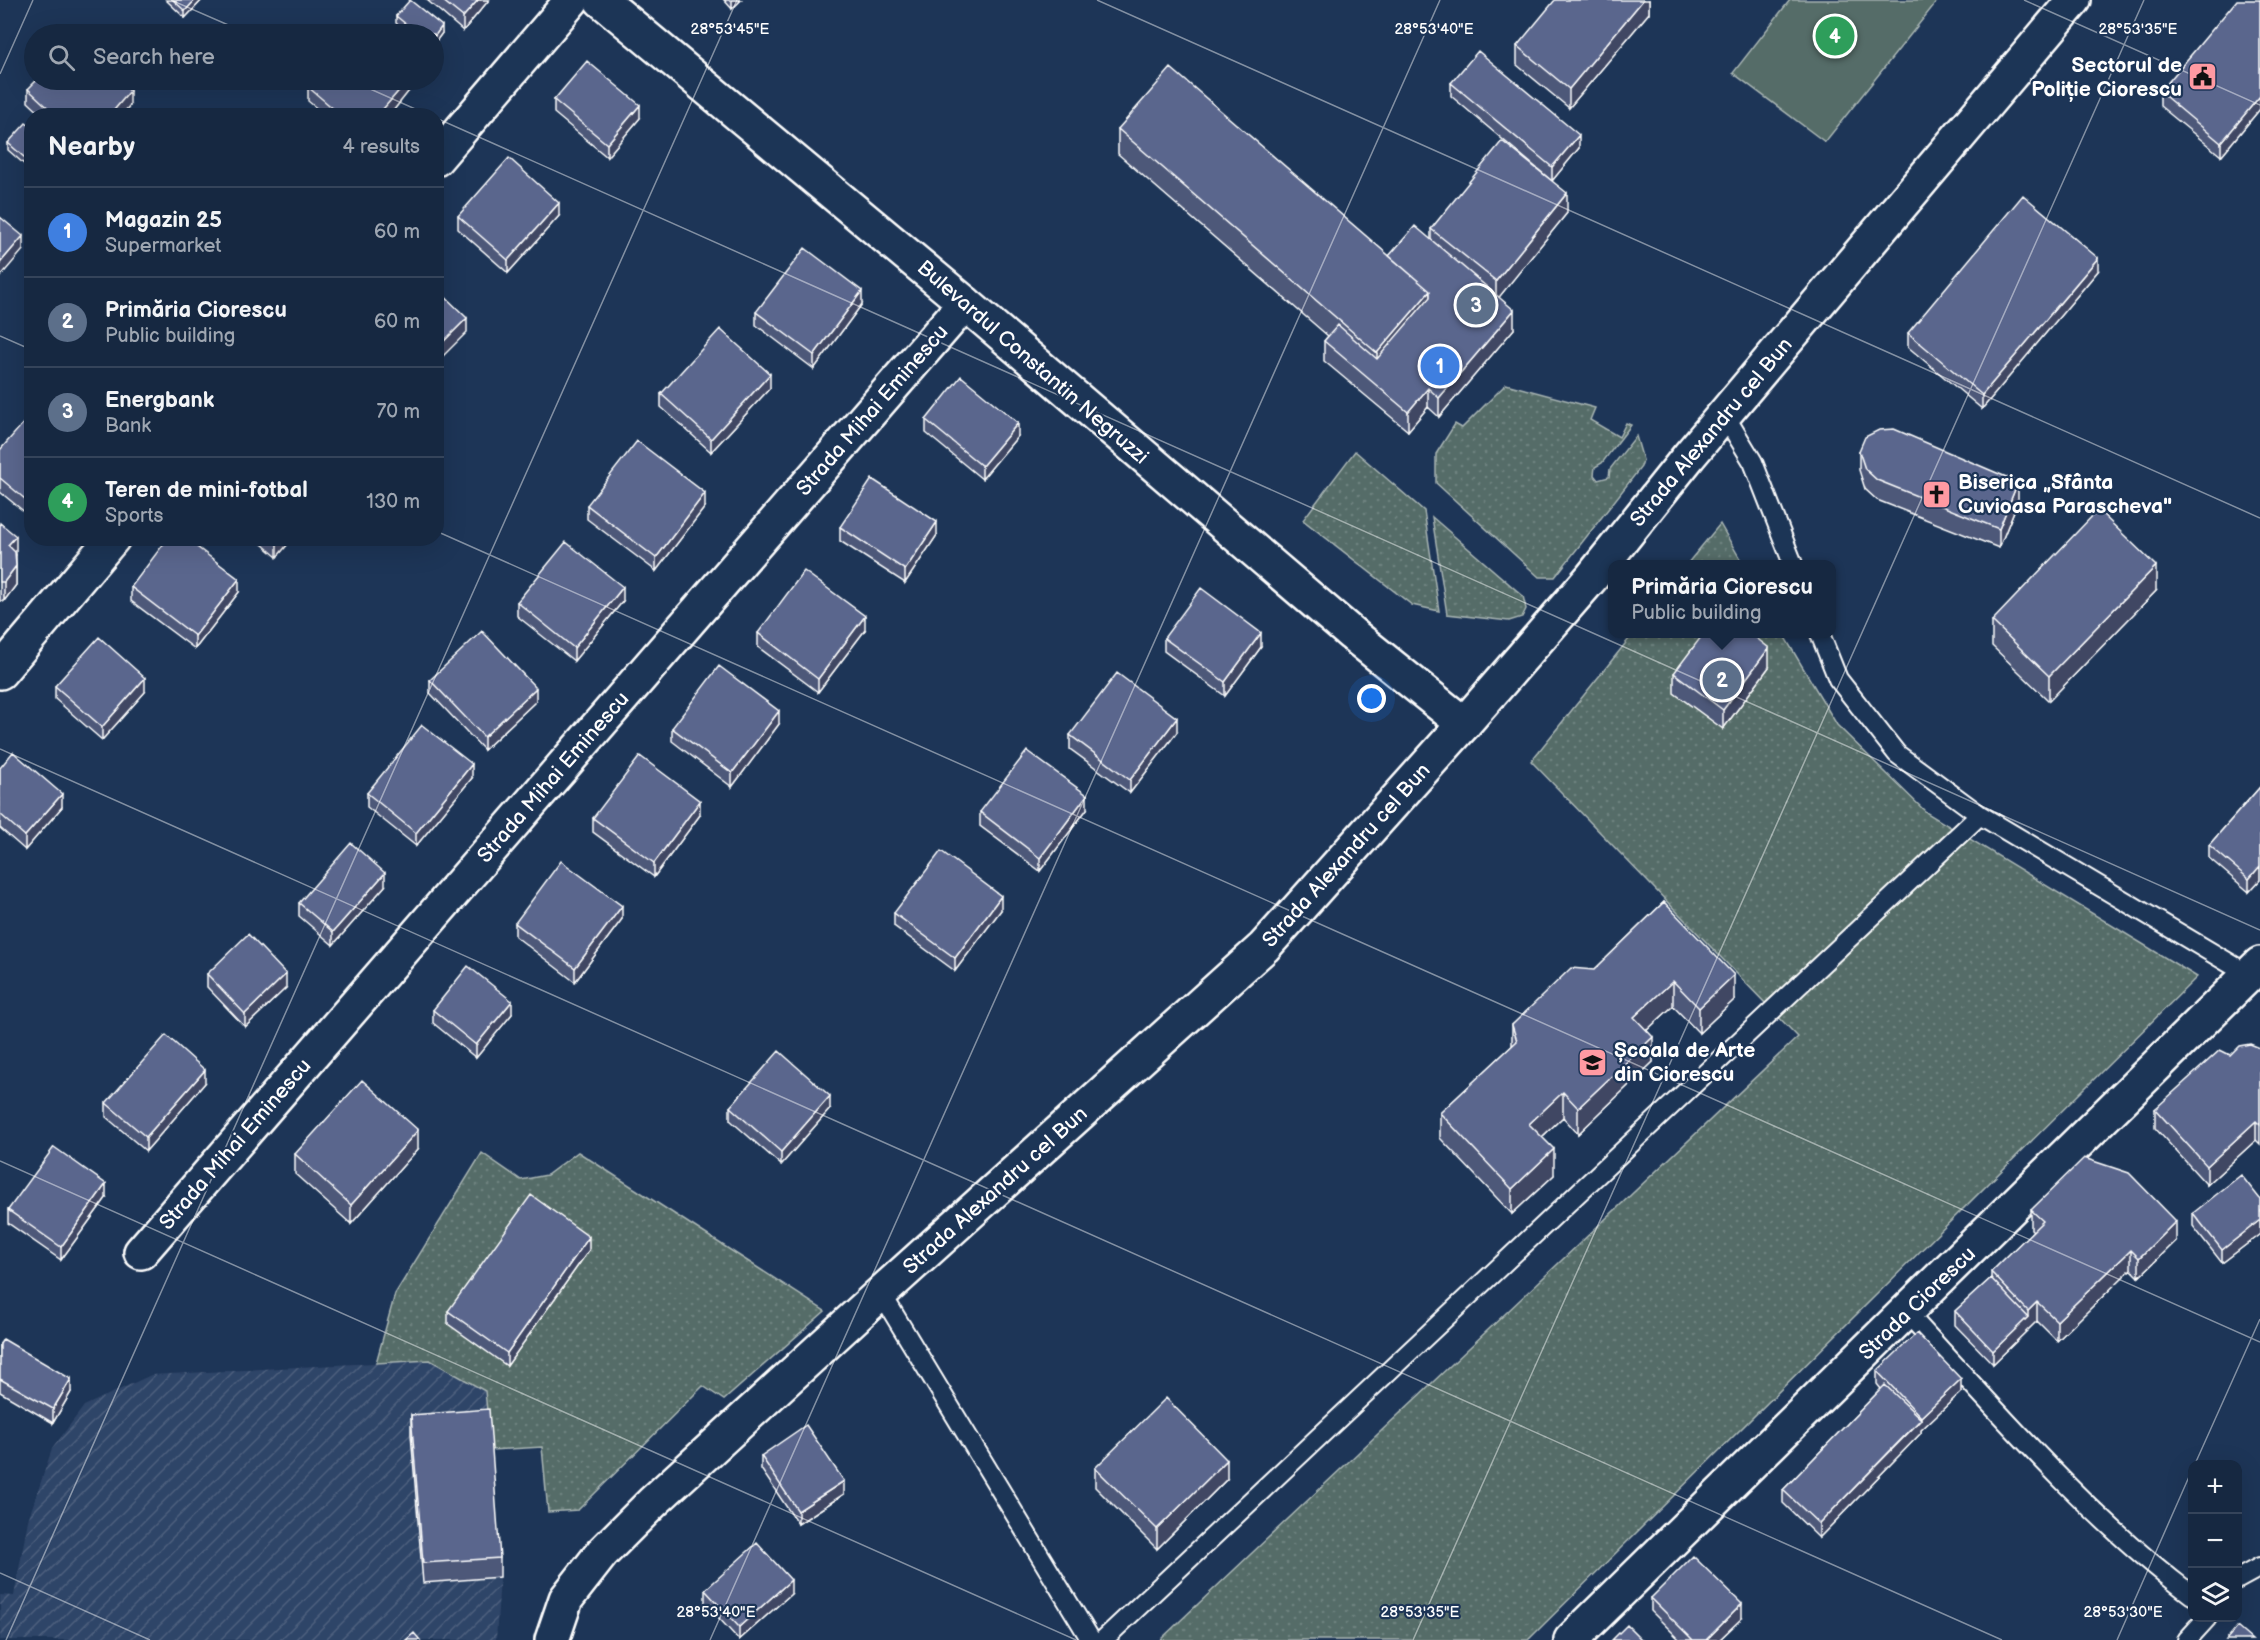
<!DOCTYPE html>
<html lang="en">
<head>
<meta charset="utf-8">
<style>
	:root { --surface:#162841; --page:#1f3048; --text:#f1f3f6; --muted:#9ea6b1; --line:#35445a; --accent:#ff9aa2 }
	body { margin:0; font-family:"Balsamiq Sans",sans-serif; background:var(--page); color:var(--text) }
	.controls { position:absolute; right:18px; bottom:18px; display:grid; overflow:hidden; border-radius:12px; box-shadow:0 6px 24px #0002 }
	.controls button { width:54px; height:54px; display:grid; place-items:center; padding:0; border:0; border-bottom:2px solid var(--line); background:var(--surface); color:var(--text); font:30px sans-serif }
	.you { position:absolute; left:1372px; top:699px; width:21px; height:21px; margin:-15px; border:4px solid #fff; border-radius:50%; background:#1a73e8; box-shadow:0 0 0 9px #1a73e833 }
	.badge { display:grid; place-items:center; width:39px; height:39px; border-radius:50%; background:var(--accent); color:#fff; font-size:20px; font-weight:700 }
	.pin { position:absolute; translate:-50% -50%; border:3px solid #fff; box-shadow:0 2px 6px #0006 }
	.popup { position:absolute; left:1608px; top:560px; width:228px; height:78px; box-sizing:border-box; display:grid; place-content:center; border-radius:12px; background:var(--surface); filter:drop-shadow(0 2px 4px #0005); font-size:20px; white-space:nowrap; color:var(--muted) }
	.popup b { font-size:22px; color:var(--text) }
	.popup::after { content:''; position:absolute; left:50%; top:100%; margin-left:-12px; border:12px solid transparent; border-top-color:var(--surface) }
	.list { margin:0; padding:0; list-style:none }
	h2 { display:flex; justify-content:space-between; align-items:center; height:78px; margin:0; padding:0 24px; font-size:26px }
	h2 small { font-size:20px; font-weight:400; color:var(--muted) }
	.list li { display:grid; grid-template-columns:39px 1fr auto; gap:18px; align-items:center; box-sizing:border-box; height:90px; padding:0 24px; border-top:2px solid var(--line) }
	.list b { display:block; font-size:22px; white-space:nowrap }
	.list p { margin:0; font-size:20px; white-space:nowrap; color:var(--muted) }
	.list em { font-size:20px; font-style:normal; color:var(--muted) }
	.icon { flex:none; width:33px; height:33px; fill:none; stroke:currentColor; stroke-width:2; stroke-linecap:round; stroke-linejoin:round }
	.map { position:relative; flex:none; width:2260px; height:1640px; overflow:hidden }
	.search { position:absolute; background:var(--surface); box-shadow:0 6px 24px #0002; left:24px; top:24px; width:420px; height:66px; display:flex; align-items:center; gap:15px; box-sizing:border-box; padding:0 21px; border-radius:33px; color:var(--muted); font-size:22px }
	.panel { position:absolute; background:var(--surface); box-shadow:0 6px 24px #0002; left:24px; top:108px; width:420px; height:438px; border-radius:24px }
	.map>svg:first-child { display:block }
	.industrial { fill:url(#industrial-furrows) }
	.green { fill:url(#green-dots); stroke:#aab6b4; stroke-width:1.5 }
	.pitch { fill:#556c68; stroke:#aab6b4; stroke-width:1.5 }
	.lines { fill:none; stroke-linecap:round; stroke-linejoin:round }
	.service-casing { stroke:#fff; stroke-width:22 }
	.minor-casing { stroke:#fff; stroke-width:38 }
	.tertiary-casing { stroke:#fff; stroke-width:38 }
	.service { stroke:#1d3557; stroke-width:18 }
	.minor { stroke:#1d3557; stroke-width:33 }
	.tertiary { stroke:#1d3557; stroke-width:33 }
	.wall { fill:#4d5879; stroke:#fff; stroke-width:1.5 }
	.shaded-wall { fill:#3f4763; stroke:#fff; stroke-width:1.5 }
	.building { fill:#5a668d; stroke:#fff; stroke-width:1.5 }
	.ticks { fill:none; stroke:#fff; stroke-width:1.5; stroke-opacity:0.45 }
	.labels { text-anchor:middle; stroke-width:4.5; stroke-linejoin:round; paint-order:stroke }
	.poi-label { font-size:21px; font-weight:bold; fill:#fff; stroke:#1d3557; text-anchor:start }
	.street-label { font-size:21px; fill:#fff; stroke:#1d3557 }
	.ticks-label { font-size:15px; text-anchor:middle; fill:#fff; stroke:#1d3557; stroke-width:4.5; stroke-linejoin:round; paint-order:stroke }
</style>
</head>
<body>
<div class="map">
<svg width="2260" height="1640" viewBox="0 0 2260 1640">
	<defs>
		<pattern id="industrial-furrows" width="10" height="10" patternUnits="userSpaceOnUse" patternTransform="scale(1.5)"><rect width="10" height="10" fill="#2f4467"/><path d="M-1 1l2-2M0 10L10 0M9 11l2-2" fill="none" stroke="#4e607e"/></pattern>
		<pattern id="green-dots" width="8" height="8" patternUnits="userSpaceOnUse" patternTransform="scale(1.5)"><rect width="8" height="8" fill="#556c68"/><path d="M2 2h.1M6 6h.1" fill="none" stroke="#6e827f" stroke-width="1.8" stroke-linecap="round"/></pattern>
	</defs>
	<rect width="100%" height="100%" fill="#1d3557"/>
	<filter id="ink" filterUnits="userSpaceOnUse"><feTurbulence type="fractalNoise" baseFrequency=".0167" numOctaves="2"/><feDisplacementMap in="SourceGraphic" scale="12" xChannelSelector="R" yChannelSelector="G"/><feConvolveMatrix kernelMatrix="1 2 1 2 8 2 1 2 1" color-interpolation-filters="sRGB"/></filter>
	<g filter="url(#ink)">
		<path class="industrial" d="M430 1360 485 1391 500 1577 496 1640H0V1595L14 1596 28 1520 52 1449 84 1406 151 1375Z"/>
		<path class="green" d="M1506 384 1595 408 1590 420 1619 437 1626 423 1631 425 1602 463 1595 467 1594 475 1598 480 1609 477 1610 469 1636 436 1643 460 1641 467 1555 577H1539L1436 483V454L1455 424 1462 428Z
			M1355 451 1424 511 1439 611 1412 605 1303 520Z
			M1432 517 1523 596 1526 609 1522 617 1509 621 1447 614Z
			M1720 524 1743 564H1687Z
			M1633 634H1783L1837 725 1927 813 2197 977 1528 1640H1160L1798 1037 1531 761Z
			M578 1152 825 1311 724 1400 703 1386 578 1510 548 1512 542 1447 491 1450 485 1391 430 1360 376 1363 395 1294 482 1153 521 1180 547 1175Z"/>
		<path class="pitch" d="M1790 0H1938L1825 142 1733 73Z"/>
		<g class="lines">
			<defs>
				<path id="service" d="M1725 416 1753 462 1793 564
					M1820 634 1838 679 1897 754 1980 815 2256 979
					M881 1293 1091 1640
					M1907 1313C1997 1410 2085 1515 2192 1595
					M2238 1579 2260 1567
					M1103 1640 1980 815
					M2187 1640 2207 1618"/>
				<path id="minor" d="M436 159 572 0
					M0 672 113 538
					M141 1252 965 303
					M552 1640 566 1599 602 1553 653 1502 881 1293 1264 947 1464 724
					M1571 1640 2260 964"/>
				<path id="tertiary" d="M601 0 965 303 1352 634 1464 724 1592 577 1689 456 2074 0"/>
			</defs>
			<use href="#service" class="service-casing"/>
			<use href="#minor" class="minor-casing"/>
			<use href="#tertiary" class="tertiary-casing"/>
			<use href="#service" class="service"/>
			<use href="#minor" class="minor"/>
			<use href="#tertiary" class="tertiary"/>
		</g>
		<path class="wall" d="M166 0H202L185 18Z
			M427 0H489L463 31Z
			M724 0H741L732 9Z
			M1649 0V13L1569 108 1517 65V46Z
			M2260 0V109L2221 156 2160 106V92Z
			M396 16 442 33 434 44V34H410L396 23Z
			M412 80V87L389 116H326L308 101V87Z
			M1451 83 1579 148 1552 181 1451 96Z
			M28 89 130 105 121 116H43L28 102Z
			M554 100 640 118 607 157 554 113Z
			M32 128V171L8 150V143Z
			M1118 129 1389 256 1431 240V229L1567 213 1499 297 1514 329 1439 417 1428 407 1408 431 1324 361V341L1328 336 1118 154Z
			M458 216H559L508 273 458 229Z
			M2098 271 1982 409 1908 347V333Z
			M862 304 814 369 756 325V312Z
			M770 388 711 452 661 407V394Z
			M926 420 1018 436 982 479 926 433Z
			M32 425V518L0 492V450Z
			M1859 451 2018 501 1999 548 1877 500 1865 489 1859 470Z
			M587 505 705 507 656 571 587 519Z
			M0 523 16 555V585L4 601H0Z
			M840 527 937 535 905 583 840 541Z
			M255 538H293L277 557Z
			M131 587 239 592 195 649 131 601Z
			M2156 591 2049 701 1992 646V621Z
			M623 601 574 661 517 616V602Z
			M865 630 818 692 758 647V633Z
			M1164 638 1261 647 1225 696 1164 651Z
			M1769 667 1723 729 1674 693V673Z
			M430 680 536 701 484 750 430 693Z
			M55 686 145 692 102 740 55 699Z
			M779 724 732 787 672 741V728Z
			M1177 732 1130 793 1070 749V735Z
			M0 768 62 807 25 850 0 828Z
			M472 778 416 846 367 807V793Z
			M2260 787V880L2249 892 2209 858V845Z
			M1087 809 1040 871 980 826V812Z
			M700 815 654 877 593 832V818Z
			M385 886 333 945 299 916V903Z
			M1664 902 1734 1000 1699 1033 1673 1006 1647 1030 1653 1062 1578 1134 1563 1117 1542 1137 1554 1175 1512 1214 1440 1138V1113L1512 1046V1025L1594 970Z
			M1001 910 955 971 894 926V913Z
			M622 919 575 982 515 936V923Z
			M207 974 286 988 245 1027 207 987Z
			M433 1010 512 1014 476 1058 433 1023Z
			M2260 1048V1144L2256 1140 2207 1185 2155 1128V1109L2230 1055Z
			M205 1083 146 1151 106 1117V1103Z
			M730 1107 830 1109 781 1165 730 1120Z
			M418 1149 351 1224 295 1174V1154Z
			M106 1198 61 1260 8 1223V1210Z
			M2260 1199V1234L2222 1263 2193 1226V1213Z
			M2031 1210 2176 1241 2139 1277 2131 1269 2057 1341 2037 1321 1993 1364 1955 1325V1311L1991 1278V1272L2033 1231 2031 1229Z
			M589 1250 507 1366 448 1324V1311Z
			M0 1344 71 1392 53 1423 0 1392Z
			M1877 1371 1961 1392 1921 1430V1433L1819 1538 1783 1503V1490L1881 1389 1877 1384Z
			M411 1415 500 1558V1577L423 1583 411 1434Z
			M761 1456 844 1494 798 1524 761 1469Z
			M1095 1468 1227 1479 1157 1549 1095 1487Z
			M705 1590 791 1594 739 1640 705 1603Z
			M1651 1598 1742 1618 1719 1640H1680L1651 1611Z"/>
		<path class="shaded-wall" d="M195 0H202L185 18V11Z
			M478 0H489L463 31V17Z
			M732 0H741L732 9Z
			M1643 0H1649V13L1569 108V89Z
			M442 26V33L434 44V37Z
			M408 80H412V87L389 116H377Z
			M130 91V105L121 116H109Z
			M2260 96V109L2221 156V143Z
			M640 105V118L607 157V144Z
			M1579 135V148L1552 181V167Z
			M1567 193V213L1496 301V281Z
			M559 203V216L508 273V260Z
			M23 236V250L0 277V263Z
			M2098 258V271L1982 409V395Z
			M862 291V304L814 369V355Z
			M1430 291V316L1377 378V353Z
			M1514 310V329L1439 417V398Z
			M467 318V332L436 363V349Z
			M770 374V388L711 452V439Z
			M1428 388V407L1408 431V412Z
			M1018 423V436L982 479V466Z
			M2018 482V501L1999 548V529Z
			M705 493V507L656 571V558Z
			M937 522V535L905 583V570Z
			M16 536V555L8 565V545Z
			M282 538H293L277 557V544Z
			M16 566V585L4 601V582Z
			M2156 566V591L2049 701V676Z
			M239 579V592L195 649V636Z
			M623 587V601L574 661V648Z
			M865 616V630L818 692V679Z
			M1261 633V647L1225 696V682Z
			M1769 648V667L1723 729V710Z
			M145 678V692L102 740V727Z
			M536 688V701L484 750V737Z
			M779 711V724L732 787V773Z
			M1177 718V732L1130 793V780Z
			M472 764V778L416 846V833Z
			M62 794V807L25 850V836Z
			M1087 795V809L1040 871V858Z
			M700 801V815L654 877V863Z
			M2260 866V880L2249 892V879Z
			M385 873V886L333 945V932Z
			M1001 896V910L955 971V958Z
			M622 906V919L575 982V968Z
			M286 974V988L245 1027V1014Z
			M1734 975V1000L1699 1033V1008Z
			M1673 981V1006L1634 1042V1017Z
			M512 1001V1014L476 1058V1045Z
			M1653 1037V1062L1578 1134V1108Z
			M205 1070V1083L146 1151V1137Z
			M1563 1092V1117L1529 1149V1124Z
			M830 1096V1109L781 1165V1152Z
			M2256 1121V1140L2207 1185V1166Z
			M418 1130V1149L351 1224V1205Z
			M1554 1149V1175L1512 1214V1189Z
			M106 1184V1198L61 1260V1247Z
			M2260 1220V1234L2222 1263V1250Z
			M2176 1221V1241L2139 1277V1258Z
			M589 1237V1250L507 1366V1353Z
			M2131 1250V1269L2057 1341V1321Z
			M2037 1302V1321L1993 1364V1351L2028 1317V1311Z
			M71 1379V1392L53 1423V1409Z
			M1961 1379V1392L1921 1430V1433L1819 1538V1524L1921 1420V1417Z
			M1227 1460V1479L1157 1549V1529Z
			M844 1481V1494L798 1524V1511Z
			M791 1580V1594L739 1640V1627Z
			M1742 1604V1618L1719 1640H1706Z"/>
		<path class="building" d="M173 0H195L185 11Z
			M410 0 442 26 434 37V34H418L396 16Z
			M442 0H478L463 17Z
			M1555 0H1643L1569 89 1517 46Z
			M2237 0H2260V96L2221 143 2160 92Z
			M358 28 365 34H352Z
			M1478 51 1579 135 1552 167 1451 83Z
			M587 61 640 105 607 144 554 100Z
			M1171 68 1430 291 1377 353 1118 129Z
			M37 80H117L130 91 109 116H57L28 89Z
			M314 80H408L377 116H342L308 87Z
			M26 123 32 128V164L8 143Z
			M1502 141 1567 193 1496 281 1431 229Z
			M509 158 559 203 508 260 458 216Z
			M2023 195 2098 258 1982 395 1908 333Z
			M0 217 23 236 0 263Z
			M1415 226 1514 310 1439 398 1428 388 1408 412 1324 341 1338 325 1377 359 1430 297V291L1389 256Z
			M805 248 862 291 814 355 756 312Z
			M436 288 467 318 436 349Z
			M720 329 770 374 711 439 661 394Z
			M961 376 1018 423 982 466 926 420Z
			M26 420 32 425V505L0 478V450Z
			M1894 429 2018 482 1999 529 1877 480 1865 469 1859 451 1865 437 1879 430Z
			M637 441 705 493 656 558 587 505Z
			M872 479 937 522 905 570 840 527Z
			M2098 510 2156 566 2049 676 1992 621Z
			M0 523 16 536 8 545 15 552 16 566 4 582H0Z
			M168 538H185L239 579 195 636 131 587Z
			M271 538H282L277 544Z
			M566 542 623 587 574 648 517 602Z
			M804 571 865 616 818 679 758 633Z
			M1201 588 1261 633 1225 682 1164 638Z
			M482 631 536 688 484 737 430 680Z
			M1704 633H1750L1769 648 1723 710 1674 673Z
			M99 637 145 678 102 727 55 686Z
			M719 666 779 711 732 773 672 728Z
			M1117 673 1177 718 1130 780 1070 735Z
			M422 725 472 764 416 833 367 793Z
			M1027 751 1087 795 1040 858 980 812Z
			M13 752 62 794 25 836 0 814V768Z
			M640 756 700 801 654 863 593 818Z
			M2260 787V866L2249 879 2209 845Z
			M351 843 385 873 333 932 299 903Z
			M941 851 1001 896 955 958 894 913Z
			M561 861 622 906 575 968 515 923Z
			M1664 902 1734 975 1699 1008 1673 981 1634 1017 1653 1037 1578 1108 1563 1092 1529 1124 1554 1149 1512 1189 1440 1113 1517 1041 1512 1025 1571 968 1594 970Z
			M248 934 286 974 245 1014 207 974Z
			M468 966 512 1001 476 1045 433 1010Z
			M166 1035 205 1070 146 1137 106 1103Z
			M2250 1044 2260 1048V1125L2256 1121 2207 1166 2155 1109 2220 1050 2230 1055 2239 1046Z
			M779 1051 830 1096 781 1152 730 1107Z
			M362 1080 418 1130 351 1205 295 1154Z
			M54 1147 106 1184 61 1247 8 1210Z
			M2084 1158 2129 1173 2176 1221 2139 1258 2131 1250 2057 1321 2037 1302 2028 1311 1991 1272 2043 1221 2031 1210Z
			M2241 1175 2260 1199V1220L2222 1250 2193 1213Z
			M531 1195 589 1237 507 1353 448 1311Z
			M1991 1278 2028 1317 1993 1351 1955 1311Z
			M1917 1333 1961 1379 1921 1417 1877 1371Z
			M3 1339 71 1379 53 1409 0 1379V1344Z
			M1885 1385 1921 1419 1819 1524 1783 1490Z
			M1166 1398 1227 1460 1157 1529 1095 1468Z
			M489 1409 500 1558 423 1563 411 1415Z
			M806 1425 844 1481 798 1511 761 1456Z
			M757 1543 791 1580 739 1627 705 1590Z
			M1693 1556 1742 1604 1706 1640H1693L1651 1598Z
			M1627 1625 1642 1640H1612Z
			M2237 1627 2252 1640H2226Z
			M414 1633 420 1640H406Z"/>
	</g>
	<path class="ticks" d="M171 0 249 34M1097 0 2260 518M2024 0 2260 105M0 74 33 0M350 80 431 116M436 118 2260 930M0 336 32 350M436 531 2260 1342M0 749 2002 1640M0 1161 1076 1640M2195 1464 2260 1319M0 1573 150 1640M6 1640 737 0M710 1640 1440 0M1413 1640 2144 0M2117 1640 2192 1470"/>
	<defs>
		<symbol id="civic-square" viewBox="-11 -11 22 22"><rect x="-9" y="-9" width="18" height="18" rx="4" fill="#ff9aa2" stroke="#1d3557"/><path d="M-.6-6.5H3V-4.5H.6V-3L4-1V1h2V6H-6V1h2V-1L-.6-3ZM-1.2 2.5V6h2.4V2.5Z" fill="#111"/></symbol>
		<symbol id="church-square" viewBox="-11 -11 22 22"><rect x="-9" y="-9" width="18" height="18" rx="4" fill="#ff9aa2" stroke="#1d3557"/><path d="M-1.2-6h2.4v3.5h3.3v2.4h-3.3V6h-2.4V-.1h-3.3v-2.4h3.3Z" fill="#111"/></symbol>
		<symbol id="school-square" viewBox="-11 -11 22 22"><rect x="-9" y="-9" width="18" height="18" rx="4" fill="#ff9aa2" stroke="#1d3557"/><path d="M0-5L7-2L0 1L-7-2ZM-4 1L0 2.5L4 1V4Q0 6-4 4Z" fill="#111"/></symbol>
	</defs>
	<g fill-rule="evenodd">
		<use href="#civic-square" x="2186" y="60" width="33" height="33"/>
		<use href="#church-square" x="1920" y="478" width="33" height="33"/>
		<use href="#school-square" x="1576" y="1046" width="33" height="33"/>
	</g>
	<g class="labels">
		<g class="poi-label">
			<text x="2182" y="72" text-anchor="end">Sectorul de<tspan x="2182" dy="24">Poliție Ciorescu</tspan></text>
			<text x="1958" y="489">Biserica „Sfânta<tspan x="1958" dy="24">Cuvioasa Parascheva"</tspan></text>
			<text x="1614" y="1057">Școala de Arte<tspan x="1614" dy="24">din Ciorescu</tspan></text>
		</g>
		<g class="street-label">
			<text transform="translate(1033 362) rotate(41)" y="7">Bulevardul Constantin Negruzzi</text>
			<text transform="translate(872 410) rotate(-49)" y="7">Strada Mihai Eminescu</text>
			<text transform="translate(1711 432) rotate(-50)" y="7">Strada Alexandru cel Bun</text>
			<text transform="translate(553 777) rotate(-49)" y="7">Strada Mihai Eminescu</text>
			<text transform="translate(1346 855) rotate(-48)" y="7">Strada Alexandru cel Bun</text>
			<text transform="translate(235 1144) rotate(-49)" y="7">Strada Mihai Eminescu</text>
			<text transform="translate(995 1190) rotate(-42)" y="7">Strada Alexandru cel Bun</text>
			<text transform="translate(1917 1303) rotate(-44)" y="7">Strada Ciorescu</text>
		</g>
	</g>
	<g class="ticks-label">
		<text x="1434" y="34">28°53'40"E</text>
		<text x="730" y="34">28°53'45"E</text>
		<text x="2138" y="34">28°53'35"E</text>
		<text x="716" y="1617">28°53'40"E</text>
		<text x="1420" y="1617">28°53'35"E</text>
		<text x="2123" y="1617">28°53'30"E</text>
	</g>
</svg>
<div class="controls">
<button>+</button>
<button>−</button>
<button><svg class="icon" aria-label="layers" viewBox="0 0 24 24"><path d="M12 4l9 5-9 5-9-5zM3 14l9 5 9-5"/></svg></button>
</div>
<div class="you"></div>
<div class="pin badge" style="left:1440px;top:366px;background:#3f7fe0">1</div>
<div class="pin badge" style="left:1722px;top:680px;background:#5c6f8a">2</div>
<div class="popup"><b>Primăria Ciorescu</b>Public building</div>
<div class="pin badge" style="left:1476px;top:305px;background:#5c6f8a">3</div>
<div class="pin badge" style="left:1835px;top:36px;background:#2e9e5b">4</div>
<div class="search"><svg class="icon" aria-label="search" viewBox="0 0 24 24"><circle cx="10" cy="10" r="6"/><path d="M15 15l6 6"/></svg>Search here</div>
<section class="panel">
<h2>Nearby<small>4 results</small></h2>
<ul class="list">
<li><span class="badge" style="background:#3f7fe0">1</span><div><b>Magazin 25</b><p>Supermarket</p></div><em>60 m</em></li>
<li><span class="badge" style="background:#5c6f8a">2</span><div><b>Primăria Ciorescu</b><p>Public building</p></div><em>60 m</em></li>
<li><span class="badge" style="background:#5c6f8a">3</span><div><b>Energbank</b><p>Bank</p></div><em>70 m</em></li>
<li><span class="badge" style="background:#2e9e5b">4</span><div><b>Teren de mini-fotbal</b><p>Sports</p></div><em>130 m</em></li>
</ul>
</section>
</div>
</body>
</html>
